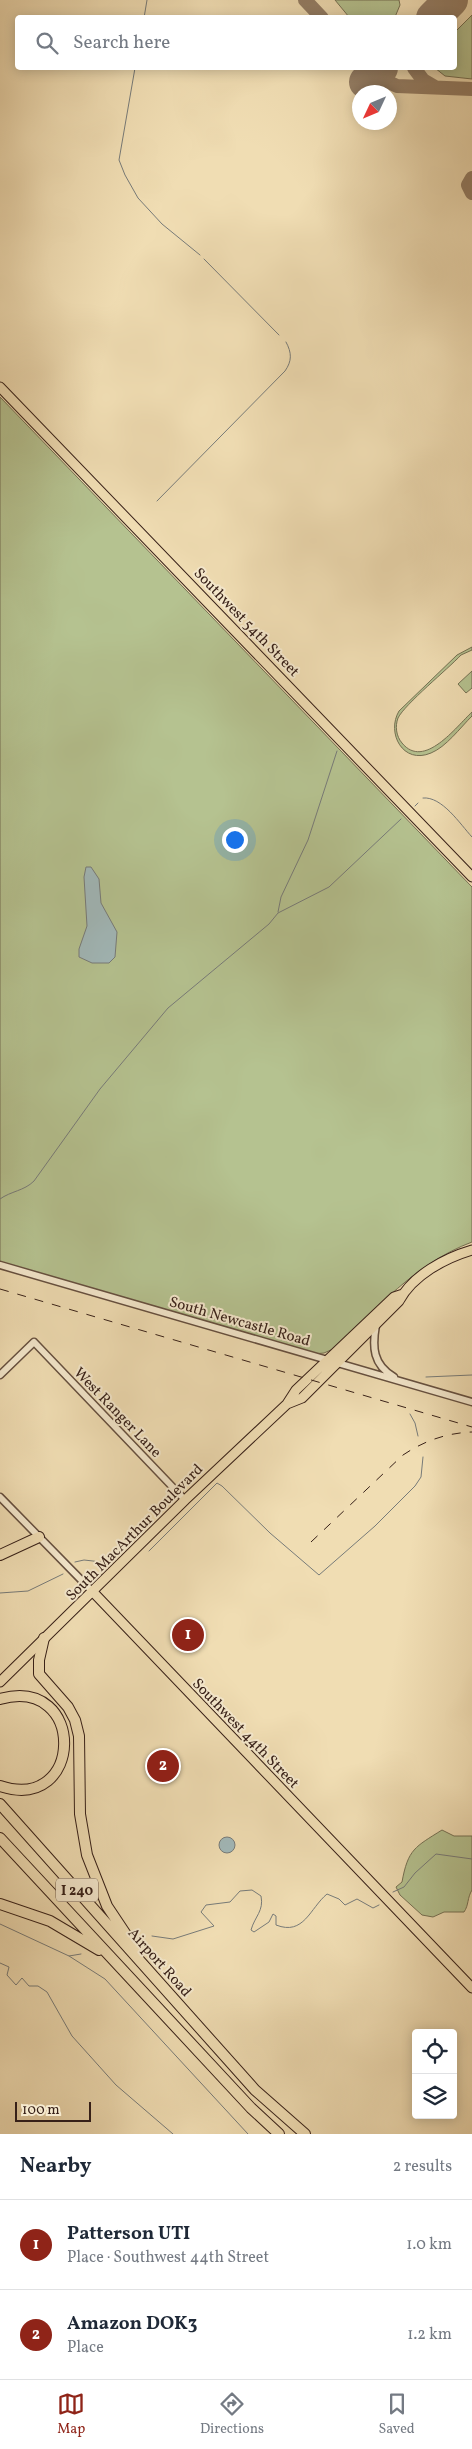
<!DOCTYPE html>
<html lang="en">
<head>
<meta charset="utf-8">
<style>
	:root { --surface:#fff; --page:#f2f2f3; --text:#1f2937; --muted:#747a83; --line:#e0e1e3; --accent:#8f2418 }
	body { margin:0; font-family:Vollkorn,serif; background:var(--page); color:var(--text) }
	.controls { position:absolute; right:15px; bottom:15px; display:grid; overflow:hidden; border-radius:5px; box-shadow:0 2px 12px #0003 }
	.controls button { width:45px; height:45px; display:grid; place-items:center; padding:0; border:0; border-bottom:1px solid var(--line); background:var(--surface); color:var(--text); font:25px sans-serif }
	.compass { position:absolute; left:352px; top:85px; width:45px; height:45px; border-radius:50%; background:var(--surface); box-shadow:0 2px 12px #0003; rotate:226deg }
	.scale { position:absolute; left:15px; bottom:12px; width:76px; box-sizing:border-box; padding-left:5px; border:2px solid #372018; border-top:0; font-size:14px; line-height:18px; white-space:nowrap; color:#372018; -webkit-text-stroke:4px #f5e9ce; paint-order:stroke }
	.you { position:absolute; left:234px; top:839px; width:18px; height:18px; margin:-12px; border:4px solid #fff; border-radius:50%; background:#1a73e8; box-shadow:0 0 0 8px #1a73e833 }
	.badge { display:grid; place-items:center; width:32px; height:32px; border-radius:50%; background:var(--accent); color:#fff; font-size:16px; font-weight:700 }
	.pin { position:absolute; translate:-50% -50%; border:2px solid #fff; box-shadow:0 1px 5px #0006 }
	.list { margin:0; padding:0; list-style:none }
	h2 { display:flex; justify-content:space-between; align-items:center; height:65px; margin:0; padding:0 20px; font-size:21px }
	h2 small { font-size:16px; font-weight:400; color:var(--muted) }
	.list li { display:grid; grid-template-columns:32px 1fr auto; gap:15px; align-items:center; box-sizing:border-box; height:90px; padding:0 20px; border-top:1px solid var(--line) }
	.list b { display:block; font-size:19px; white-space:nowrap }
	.list p { margin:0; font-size:16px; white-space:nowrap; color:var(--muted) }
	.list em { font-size:16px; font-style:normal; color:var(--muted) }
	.icon { flex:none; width:28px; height:28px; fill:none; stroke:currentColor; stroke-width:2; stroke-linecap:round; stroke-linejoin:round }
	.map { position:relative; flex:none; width:472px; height:2134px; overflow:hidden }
	.search { position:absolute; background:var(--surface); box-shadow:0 2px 12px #0003; left:15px; right:15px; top:15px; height:55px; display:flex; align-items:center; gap:12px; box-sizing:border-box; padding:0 18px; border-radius:5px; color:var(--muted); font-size:19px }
	.sheet { height:245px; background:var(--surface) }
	nav { display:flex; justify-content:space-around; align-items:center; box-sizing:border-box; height:70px; border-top:1px solid var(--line); background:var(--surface); font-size:14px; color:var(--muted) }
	nav a { display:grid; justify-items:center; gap:2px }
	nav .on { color:var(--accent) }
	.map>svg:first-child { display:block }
	.green { fill:#b5c290; stroke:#767154 }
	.water { fill:#a1b8b9; stroke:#777b79 }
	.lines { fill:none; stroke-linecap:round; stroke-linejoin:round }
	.stream { stroke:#777b79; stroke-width:1 }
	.taxiway { stroke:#947e66; stroke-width:14 }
	.runway { stroke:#947e66; stroke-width:34 }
	.minor-casing { stroke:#654f3f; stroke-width:9 }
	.major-casing { stroke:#372018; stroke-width:11 }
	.highway-casing { stroke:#372018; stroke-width:12 }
	.minor { stroke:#f5e9ce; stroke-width:6 }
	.major { stroke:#f0ddb3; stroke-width:9 }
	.highway { stroke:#f0ddb3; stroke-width:10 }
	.rail { stroke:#372018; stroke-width:1; stroke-dasharray:9 9; stroke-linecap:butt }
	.labels { text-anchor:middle; stroke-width:4; stroke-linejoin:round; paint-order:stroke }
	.shield { fill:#f5e9ce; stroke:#705c4f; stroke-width:1 }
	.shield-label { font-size:14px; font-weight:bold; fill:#372018 }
	.street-label { font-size:15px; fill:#372018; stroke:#f5e9ce }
</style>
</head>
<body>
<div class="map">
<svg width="472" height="2134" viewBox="0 0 472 2134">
	<rect width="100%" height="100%" fill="#f0ddb3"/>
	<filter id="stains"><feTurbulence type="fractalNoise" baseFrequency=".004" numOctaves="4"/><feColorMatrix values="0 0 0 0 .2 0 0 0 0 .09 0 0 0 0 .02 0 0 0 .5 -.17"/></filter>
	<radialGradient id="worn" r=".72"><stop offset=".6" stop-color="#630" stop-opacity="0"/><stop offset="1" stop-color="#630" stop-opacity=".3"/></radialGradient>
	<path class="green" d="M335 0H399L400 5 395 17H349Z
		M472 15V79L445 76 435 68H454L455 32Z
		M0 397 472 887V1242C416 1263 376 1309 333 1349L324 1353 312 1354 0 1263Z
		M472 647V650L461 655C448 669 405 704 398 718 395 726 396 736 402 743 424 770 456 727 472 712V716C460 728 446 747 431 753 403 765 386 733 399 711L457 655Z
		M472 671V688L466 693 458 684Z
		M442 1830 454 1836H472V1890C467 1898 469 1905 464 1912H444L433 1917 422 1915 400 1895 396 1887 402 1882C408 1849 415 1847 442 1830Z"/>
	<path class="water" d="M86 867H91L99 879 101 903 117 932 115 957 109 963H92L79 957V949L87 926 84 877Z
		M219 1845a8 8 0 1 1 16 0a8 8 0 1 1-16 0Z"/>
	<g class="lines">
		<path class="stream" d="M144 18 147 0
			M135 68 119 160 125 175 138 198 162 224 200 255
			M204 259 279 335
			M157 501 285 371C292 361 292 353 286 342
			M423 798C442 796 460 824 472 837
			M415 806 418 803
			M278 912 281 897 308 840 337 751
			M0 1199C11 1191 24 1191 34 1181L100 1089 168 1008 269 924 278 913 329 887 401 819
			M426 1377 472 1375
			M410 1414 415 1423 418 1436
			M149 1551 217 1483 222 1486 270 1533 319 1575 375 1526 415 1486 421 1477 423 1457
			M75 1562 84 1560 102 1562 113 1552
			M0 1593 28 1591 63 1574
			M393 1892 404 1887 415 1873 436 1854 472 1859
			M0 1924 69 1956 81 1954
			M152 1936 173 1939 214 1926 201 1912 206 1905 230 1902 240 1891 252 1890 261 1896C264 1911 255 1916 251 1930L254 1932 269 1922 273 1914 276 1916V1925C304 1936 310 1908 327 1894L339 1899 345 1905 357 1899 373 1908 379 1905
			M69 1956 105 1979 248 2134
			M0 1963 9 1967 7 1975 16 1985 22 1978 29 1986H38L47 1992 72 2036 116 2085 173 2134"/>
		<path class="taxiway" d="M305 0 322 18
			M370 68 382 79 397 86 472 89
			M414 68 423 80 435 87
			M472 178 468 185 472 193"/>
		<path class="runway" d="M433 18 451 0
			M366 82 381 68"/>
		<defs>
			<path id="minor" d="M0 1265 472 1402
				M376 1325C372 1347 373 1365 394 1377
				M0 1375 34 1342 185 1500
				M0 1497 93 1592"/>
			<path id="major" d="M0 387 472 877
				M287 1404 302 1398 399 1301C413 1275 445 1258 472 1250
				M93 1592 472 1988
				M0 1682 185 1500 287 1404 296 1390 394 1297 403 1294"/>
			<path id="highway" d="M0 1555 39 1537
				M44 1638 39 1660V1674L68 1707 75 1720 79 1736 80 1814 87 1855 107 1906 137 1951
				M0 1699C87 1675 84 1814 0 1786
				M0 1804 255 2090 305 2134
				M0 1838 251 2108 279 2134
				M0 1904 50 1921 99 1950"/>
		</defs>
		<use href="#minor" class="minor-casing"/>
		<use href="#major" class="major-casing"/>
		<use href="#highway" class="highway-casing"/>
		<use href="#minor" class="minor"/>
		<use href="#major" class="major"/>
		<use href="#highway" class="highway"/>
		<path class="rail" d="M0 1289 472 1427
			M311 1542 403 1455C424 1441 446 1433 472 1432"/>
	</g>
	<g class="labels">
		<rect class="shield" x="56" y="1878.5" width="42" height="23" rx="4"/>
		<g class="shield-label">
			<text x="77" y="1895">I 240</text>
		</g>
		<g class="street-label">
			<text transform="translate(247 622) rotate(46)" y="5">Southwest 54th Street</text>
			<text transform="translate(240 1321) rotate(16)" y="5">South Newcastle Road</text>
			<text transform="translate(118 1412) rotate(46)" y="5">West Ranger Lane</text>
			<text transform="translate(134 1532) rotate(-45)" y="5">South MacArthur Boulevard</text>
			<text transform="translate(246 1733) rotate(46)" y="5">Southwest 44th Street</text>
			<text transform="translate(160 1962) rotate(48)" y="5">Airport Road</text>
		</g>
	</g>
	<rect width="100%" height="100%" filter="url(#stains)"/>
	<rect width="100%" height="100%" fill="url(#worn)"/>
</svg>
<div class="controls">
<button><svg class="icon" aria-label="locate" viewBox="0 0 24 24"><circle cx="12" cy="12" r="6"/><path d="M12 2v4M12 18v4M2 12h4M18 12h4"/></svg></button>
<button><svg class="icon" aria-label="layers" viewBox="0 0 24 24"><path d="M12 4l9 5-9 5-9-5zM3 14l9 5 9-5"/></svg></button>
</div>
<svg class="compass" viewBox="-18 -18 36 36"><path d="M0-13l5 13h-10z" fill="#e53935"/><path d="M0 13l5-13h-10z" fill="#747a83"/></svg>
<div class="scale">100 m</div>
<div class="you"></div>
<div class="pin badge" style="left:188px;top:1635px">1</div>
<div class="pin badge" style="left:163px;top:1766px">2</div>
<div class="search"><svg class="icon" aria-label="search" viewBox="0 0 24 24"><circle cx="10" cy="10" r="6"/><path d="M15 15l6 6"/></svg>Search here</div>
</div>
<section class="sheet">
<h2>Nearby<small>2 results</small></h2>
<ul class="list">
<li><span class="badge">1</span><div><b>Patterson UTI</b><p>Place · Southwest 44th Street</p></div><em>1.0 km</em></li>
<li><span class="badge">2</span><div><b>Amazon DOK3</b><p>Place</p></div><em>1.2 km</em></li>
</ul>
</section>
<nav>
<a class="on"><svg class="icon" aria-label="map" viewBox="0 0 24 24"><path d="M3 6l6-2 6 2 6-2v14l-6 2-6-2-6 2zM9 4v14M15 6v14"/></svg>Map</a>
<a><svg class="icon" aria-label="directions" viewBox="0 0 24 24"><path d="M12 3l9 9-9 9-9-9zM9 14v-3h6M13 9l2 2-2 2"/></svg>Directions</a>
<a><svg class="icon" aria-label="saved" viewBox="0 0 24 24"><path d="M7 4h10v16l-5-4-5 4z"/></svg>Saved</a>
</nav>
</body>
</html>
